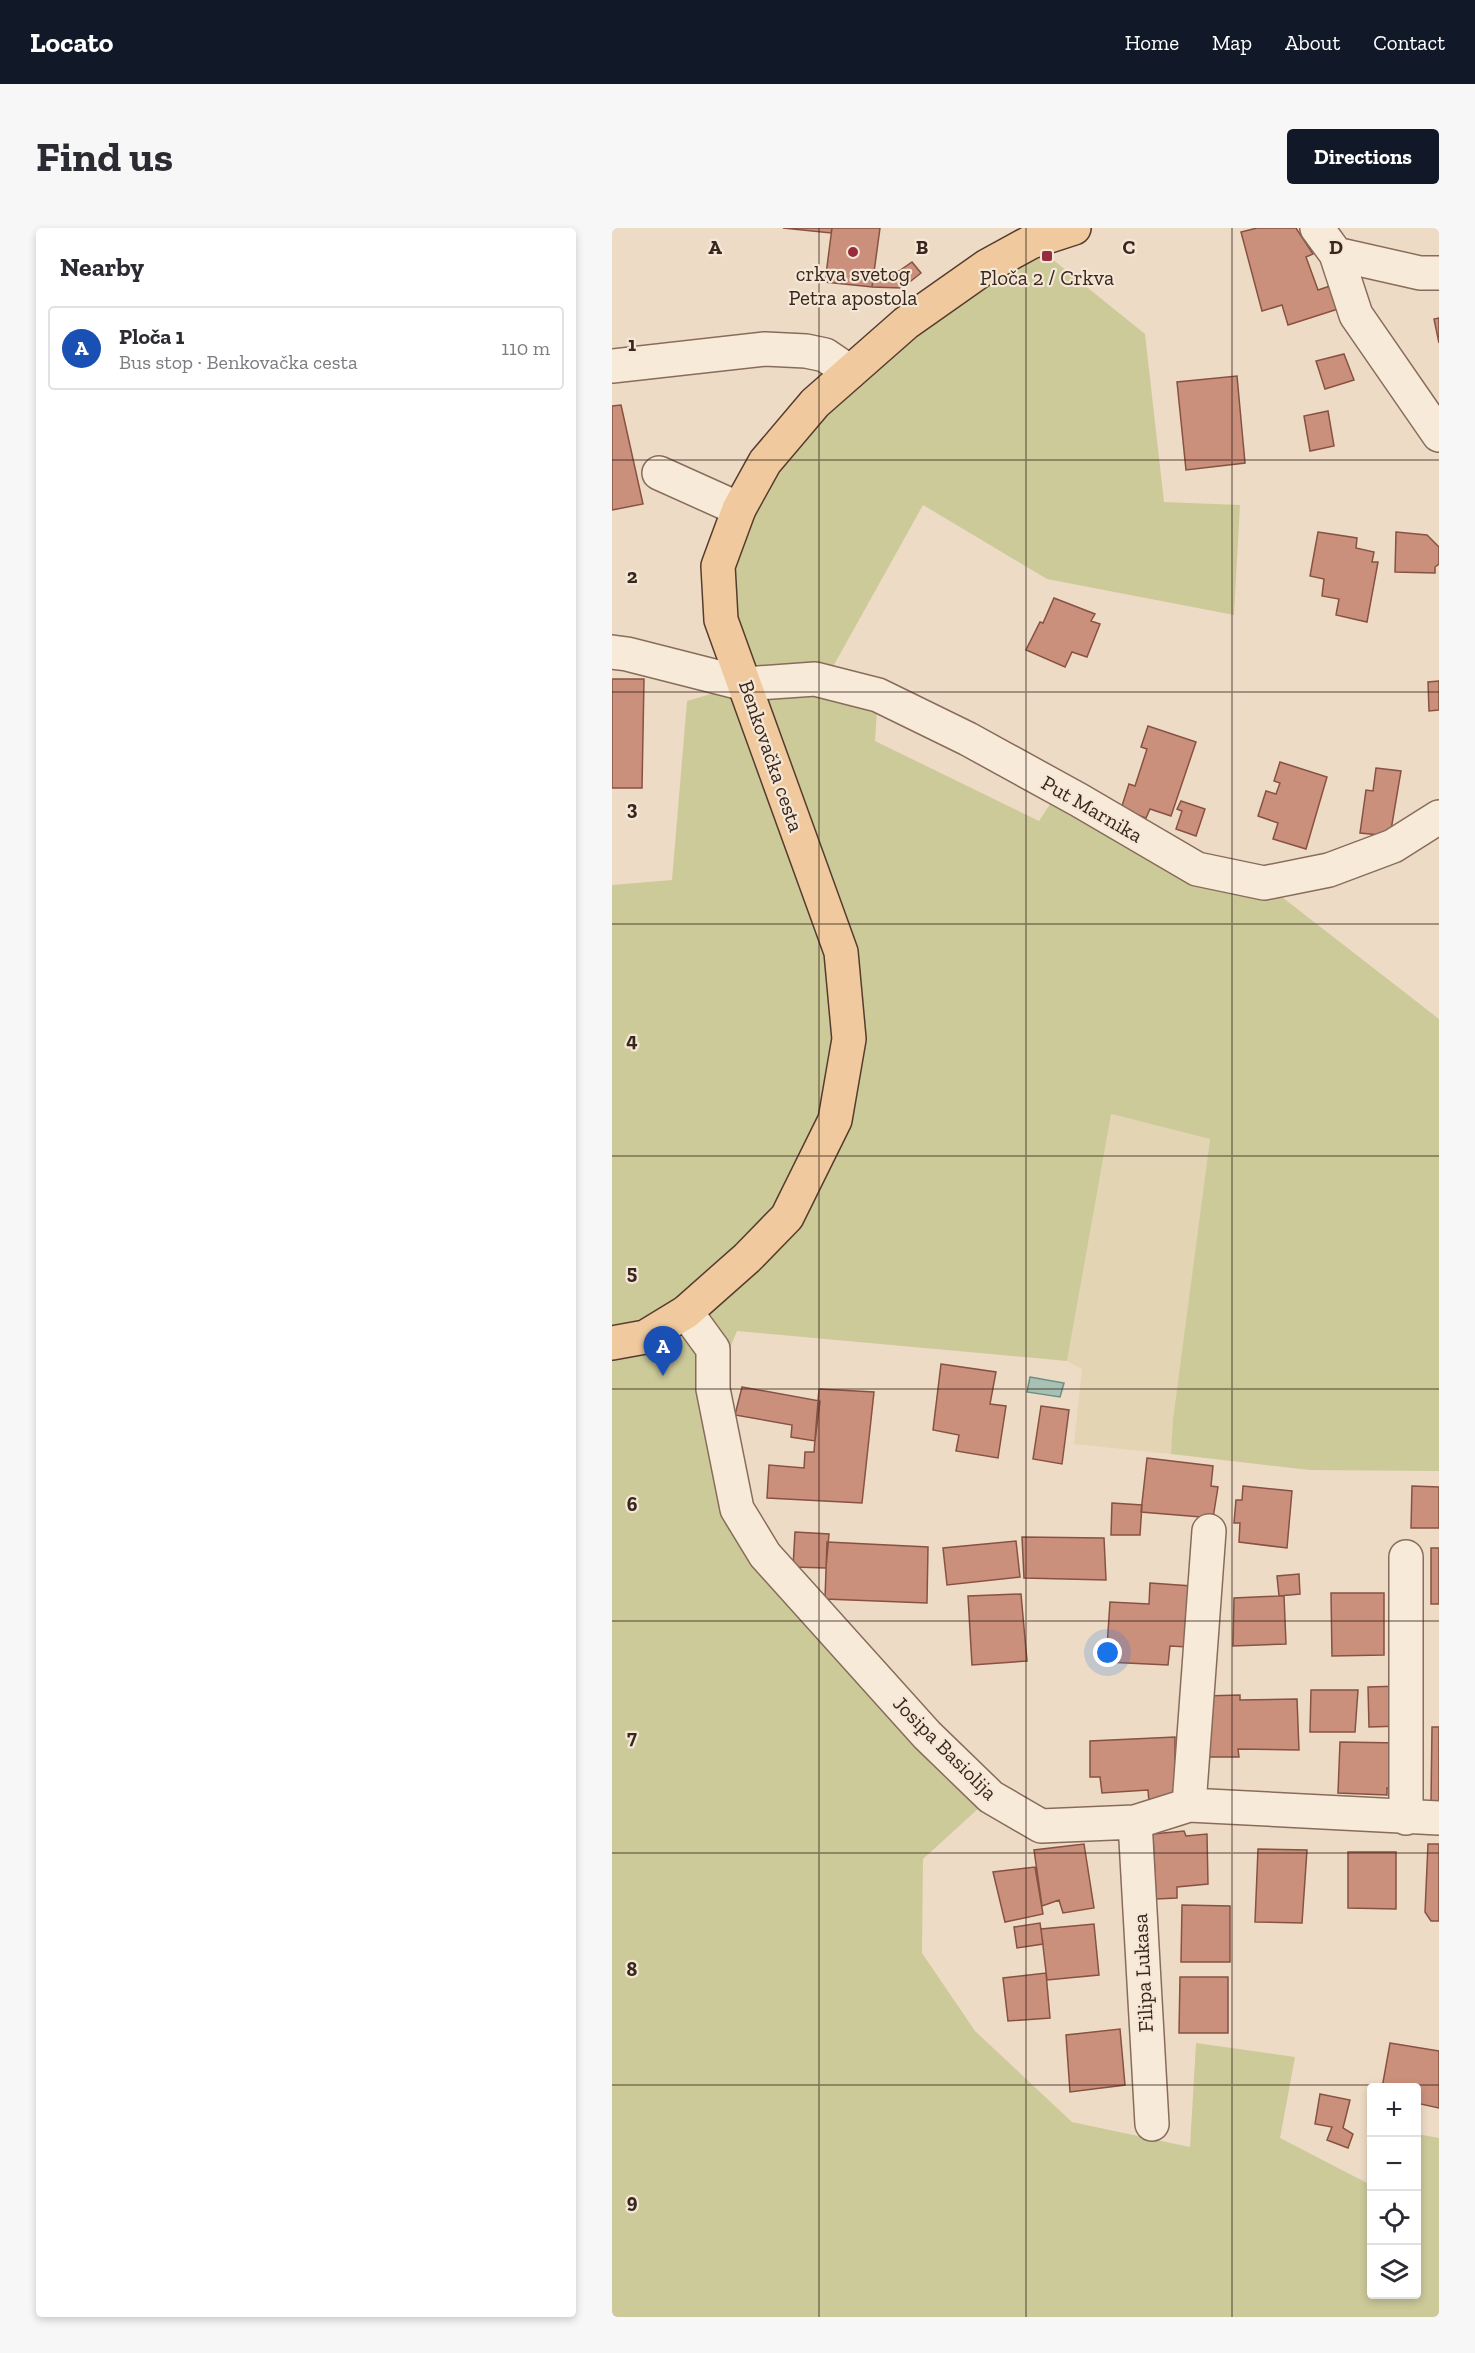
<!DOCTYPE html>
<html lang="en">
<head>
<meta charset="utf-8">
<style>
	:root { --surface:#fff; --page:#f7f7f7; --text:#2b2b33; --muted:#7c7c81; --line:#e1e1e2; --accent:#111827 }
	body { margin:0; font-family:"Zilla Slab",serif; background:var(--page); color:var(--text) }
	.controls { position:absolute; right:18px; bottom:18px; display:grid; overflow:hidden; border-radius:6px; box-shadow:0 3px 9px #0003 }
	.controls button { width:54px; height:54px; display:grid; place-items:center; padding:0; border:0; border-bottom:2px solid var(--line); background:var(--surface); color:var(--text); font:30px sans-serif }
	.you { position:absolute; left:496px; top:1425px; width:21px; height:21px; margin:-15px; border:4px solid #fff; border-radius:50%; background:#1a73e8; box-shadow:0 0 0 9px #1a73e833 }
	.badge { display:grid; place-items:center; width:39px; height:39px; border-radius:50%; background:var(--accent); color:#fff; font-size:20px; font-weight:700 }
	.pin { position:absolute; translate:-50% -50px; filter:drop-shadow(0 2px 3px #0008) }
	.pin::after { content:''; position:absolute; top:32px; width:21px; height:18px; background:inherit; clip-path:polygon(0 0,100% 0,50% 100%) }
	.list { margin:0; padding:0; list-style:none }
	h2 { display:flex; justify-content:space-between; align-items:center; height:78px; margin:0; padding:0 24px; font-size:26px }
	h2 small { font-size:20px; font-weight:400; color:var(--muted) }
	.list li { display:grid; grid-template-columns:39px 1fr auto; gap:18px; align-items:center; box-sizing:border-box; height:84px; margin:0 12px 12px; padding:0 12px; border:2px solid var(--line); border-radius:6px }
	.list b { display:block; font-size:22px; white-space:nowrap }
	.list p { margin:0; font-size:20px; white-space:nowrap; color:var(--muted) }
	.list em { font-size:20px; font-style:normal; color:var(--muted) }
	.icon { flex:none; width:33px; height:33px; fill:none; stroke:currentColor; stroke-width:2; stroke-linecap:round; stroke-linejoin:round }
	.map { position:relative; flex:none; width:827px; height:2089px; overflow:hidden; border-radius:6px }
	header { display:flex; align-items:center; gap:36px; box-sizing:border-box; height:84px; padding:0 30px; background:var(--accent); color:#fff }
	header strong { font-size:28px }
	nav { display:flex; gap:33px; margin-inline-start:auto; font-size:21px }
	.intro { display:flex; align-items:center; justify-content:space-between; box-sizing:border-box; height:144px; padding:0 36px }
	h1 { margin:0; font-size:42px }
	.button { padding:15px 27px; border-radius:6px; background:var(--accent); color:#fff; font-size:21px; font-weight:700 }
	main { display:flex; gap:36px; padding:0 36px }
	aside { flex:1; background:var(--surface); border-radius:6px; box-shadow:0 3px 9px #0003 }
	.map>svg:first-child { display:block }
	.farmland { fill:#e3d4b3 }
	.green { fill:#ccca99 }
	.water { fill:#a7c1b5; stroke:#6d8f82; stroke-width:1.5 }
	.building { fill:#cb907c; stroke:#875242; stroke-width:1.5 }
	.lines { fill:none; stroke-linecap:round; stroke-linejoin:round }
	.minor-casing { stroke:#886c5b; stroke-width:36 }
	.major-casing { stroke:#563c2f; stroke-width:36 }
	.minor { stroke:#f8ead8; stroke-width:33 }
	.major { stroke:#f0ca9e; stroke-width:33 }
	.grid { fill:none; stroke:#39271f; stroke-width:1.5; stroke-opacity:0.55 }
	.poi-dot { fill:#962c3d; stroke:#f5e7d5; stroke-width:2 }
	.labels { text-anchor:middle; stroke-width:4.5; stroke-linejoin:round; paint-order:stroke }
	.poi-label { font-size:21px; fill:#39271f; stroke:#f5e7d5 }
	.street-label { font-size:21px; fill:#39271f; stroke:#f5e7d5 }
	.grid-label { font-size:20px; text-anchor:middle; font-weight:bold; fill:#39271f; stroke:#f5e7d5; stroke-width:4.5; stroke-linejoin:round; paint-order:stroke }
</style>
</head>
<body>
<header>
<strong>Locato</strong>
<nav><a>Home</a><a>Map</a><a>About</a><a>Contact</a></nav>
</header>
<div class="intro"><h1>Find us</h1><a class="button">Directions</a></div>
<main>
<aside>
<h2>Nearby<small></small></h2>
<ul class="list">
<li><span class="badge" style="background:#1a4fb4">A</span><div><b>Ploča 1</b><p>Bus stop · Benkovačka cesta</p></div><em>110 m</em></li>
</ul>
</aside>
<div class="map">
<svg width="827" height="2089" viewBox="0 0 827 2089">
	<rect width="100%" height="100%" fill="#eedbc5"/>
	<path class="farmland" d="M498 886 598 911 561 1191 559 1226 462 1216 470 1141 455 1133Z"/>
	<path class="green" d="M419 14 533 106 552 274 628 277 622 387 435 351 311 277 213 453 266 467 263 513 427 593 448 561 652 655 827 791V1243L698 1242 559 1226 561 1191 598 911 499 886 455 1133 125 1103 101 1161 125 1281 379 1569 311 1631 310 1725 363 1803 460 1894 578 1919 584 1815 683 1829 668 1910 755 1955 759 1947 760 2066H804L805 1906 827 1910V2089H0V657L60 652 75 473 133 456 106 338 203 175Z"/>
	<path class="water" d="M418 1149 452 1155 448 1169 415 1164Z"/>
	<path class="building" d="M171 0H220L219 5Z
		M220 0H268L260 59 213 54Z
		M645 0H684L701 26 694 29 706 62 718 58 726 81 676 97 670 77 650 83 629 4Z
		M300 34 309 45 290 60 260 59 262 43H287Z
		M827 90V115L822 91Z
		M732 126 742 152 713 161 704 133Z
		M625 148 633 235 574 242 565 154Z
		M9 177 31 276 0 282V178Z
		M716 183 722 218 698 223 692 188Z
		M706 304 745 310 744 320 762 324 760 334H766L755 394 724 387 727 371 710 368 712 351 698 348Z
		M784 304 815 307 827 319V336L823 339V345L783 344Z
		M442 370 483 386 479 393 488 396 475 429 460 424 453 439 414 422 428 394 431 395Z
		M0 451H32L30 560H0Z
		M827 453V482L817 483 816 454Z
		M536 498 584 514 559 588 538 581 534 590 509 581 517 556 523 558 535 521 529 519Z
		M668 534 715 549 694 621 661 611 666 595 646 588 654 563 664 566 668 555 662 553Z
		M764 540 789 543 778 608 748 605 754 562 761 563Z
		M569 573 593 581 584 608 564 601 570 583 565 581Z
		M329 1136 384 1144 378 1176 394 1178 386 1230 344 1223 347 1207 321 1202Z
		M130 1159 208 1173 203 1213 179 1209 180 1197 123 1187Z
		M207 1161 262 1164 250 1275 155 1270 157 1237 192 1240 193 1224H202Z
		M429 1178 457 1182 450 1236 421 1231Z
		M535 1230 601 1238 599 1258 606 1259 601 1290 529 1284Z
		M631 1258 680 1263 675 1320 627 1314 628 1295H622L624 1272H630Z
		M800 1258 827 1259V1300H799Z
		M500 1275 530 1277 528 1307H499Z
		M183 1304 217 1306 214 1340 181 1339Z
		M410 1309 492 1310 494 1352 412 1350Z
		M404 1313 408 1349 335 1357 331 1320Z
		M215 1314 316 1319 315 1375 213 1371Z
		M819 1320H827V1376H819Z
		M687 1346 688 1366 667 1368 665 1348Z
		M538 1355 580 1358 576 1419 558 1418 556 1437 494 1434 498 1374 537 1376Z
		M719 1365H772V1427L720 1428Z
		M409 1366 415 1433 360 1437 356 1368Z
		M667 1368H672L674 1416 621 1418 622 1370Z
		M789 1458V1498L757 1499 756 1459Z
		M699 1462H746L743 1504H698Z
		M628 1467V1472L685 1471 687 1522 626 1521 627 1529H591L592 1468Z
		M820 1499H827V1575L819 1574Z
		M563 1509V1571L537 1574 536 1562 490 1565 488 1549H478V1513Z
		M728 1514 788 1515 782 1560H775V1567L726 1565Z
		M572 1603 574 1608 595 1606 596 1656 565 1659V1670L544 1671 541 1606Z
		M472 1616 482 1680 451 1685 447 1672 430 1678 422 1622Z
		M816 1616H827V1693H819L813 1684Z
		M646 1621 695 1622 690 1695 643 1694Z
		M736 1624H784V1681L736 1680Z
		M423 1639 431 1686 393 1694 381 1644Z
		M570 1677 618 1678V1734H569Z
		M428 1695 431 1716 405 1720 402 1699Z
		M482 1696 487 1747 435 1752 429 1701Z
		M434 1745 438 1790 396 1793 391 1750Z
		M568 1749H616V1805H567Z
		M508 1801 513 1857 458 1864 454 1807Z
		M778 1815 827 1823V1880L804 1875V1860H770Z
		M708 1866 738 1872 731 1900 741 1906 736 1920 715 1912 720 1899 703 1896Z"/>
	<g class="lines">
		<defs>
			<path id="minor" d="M705 0 724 26 808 45H827
				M724 26 744 87 827 207
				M0 138 153 121 194 123 213 127 238 144
				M47 245 127 281
				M0 424 15 426 133 456 203 451 266 467 356 511 467 572 585 641 652 655 717 642 781 618 827 589
				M74 1084 101 1121V1161L125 1281 153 1327 315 1507 379 1569 429 1598 523 1594 577 1577 827 1590
				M794 1329V1590
				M577 1577 597 1303
				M523 1594 540 1896"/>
			<path id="major" d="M0 1115 33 1109 74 1084 135 1030 175 989 223 892 237 811 229 724 109 392 106 338 127 281 153 234 203 175 294 95 375 38 419 14 462 0"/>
		</defs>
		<use href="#minor" class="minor-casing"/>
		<use href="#major" class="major-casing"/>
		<use href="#minor" class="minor"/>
		<use href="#major" class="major"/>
	</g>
	<path class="grid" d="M207 0V2089M414 0V2089M620 0V2089M0 232H827M0 464H827M0 696H827M0 928H827M0 1161H827M0 1393H827M0 1625H827M0 1857H827"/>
	<g class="poi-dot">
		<circle cx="241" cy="24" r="6"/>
		<rect x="429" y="22" width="12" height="12" rx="3"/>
	</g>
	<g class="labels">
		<g class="poi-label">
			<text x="241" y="53">crkva svetog<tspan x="241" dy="24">Petra apostola</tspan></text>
			<text x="435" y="57">Ploča 2 / Crkva</text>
		</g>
		<g class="street-label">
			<text transform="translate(159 528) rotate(71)" y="7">Benkovačka cesta</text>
			<text transform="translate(480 581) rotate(30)" y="7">Put Marnika</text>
			<text transform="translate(333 1520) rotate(45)" y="7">Josipa Basiolija</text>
			<text transform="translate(531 1745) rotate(-93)" y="7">Filipa Lukasa</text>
		</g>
	</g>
	<g class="grid-label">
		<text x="103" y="26">A</text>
		<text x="310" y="26">B</text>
		<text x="517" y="26">C</text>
		<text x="724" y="26">D</text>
		<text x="20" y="123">1</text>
		<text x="20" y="355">2</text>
		<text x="20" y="587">3</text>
		<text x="20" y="819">4</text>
		<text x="20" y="1051">5</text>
		<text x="20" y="1283">6</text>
		<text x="20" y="1516">7</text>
		<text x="20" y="1748">8</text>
		<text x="20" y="1980">9</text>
	</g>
</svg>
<div class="controls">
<button>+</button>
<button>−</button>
<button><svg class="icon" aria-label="locate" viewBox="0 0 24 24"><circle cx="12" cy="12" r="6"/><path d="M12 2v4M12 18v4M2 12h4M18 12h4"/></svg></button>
<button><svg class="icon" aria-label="layers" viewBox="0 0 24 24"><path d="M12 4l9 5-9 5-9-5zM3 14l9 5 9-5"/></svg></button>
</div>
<div class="you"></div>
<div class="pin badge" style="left:51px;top:1148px;background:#1a4fb4">A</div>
</div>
</main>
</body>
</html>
